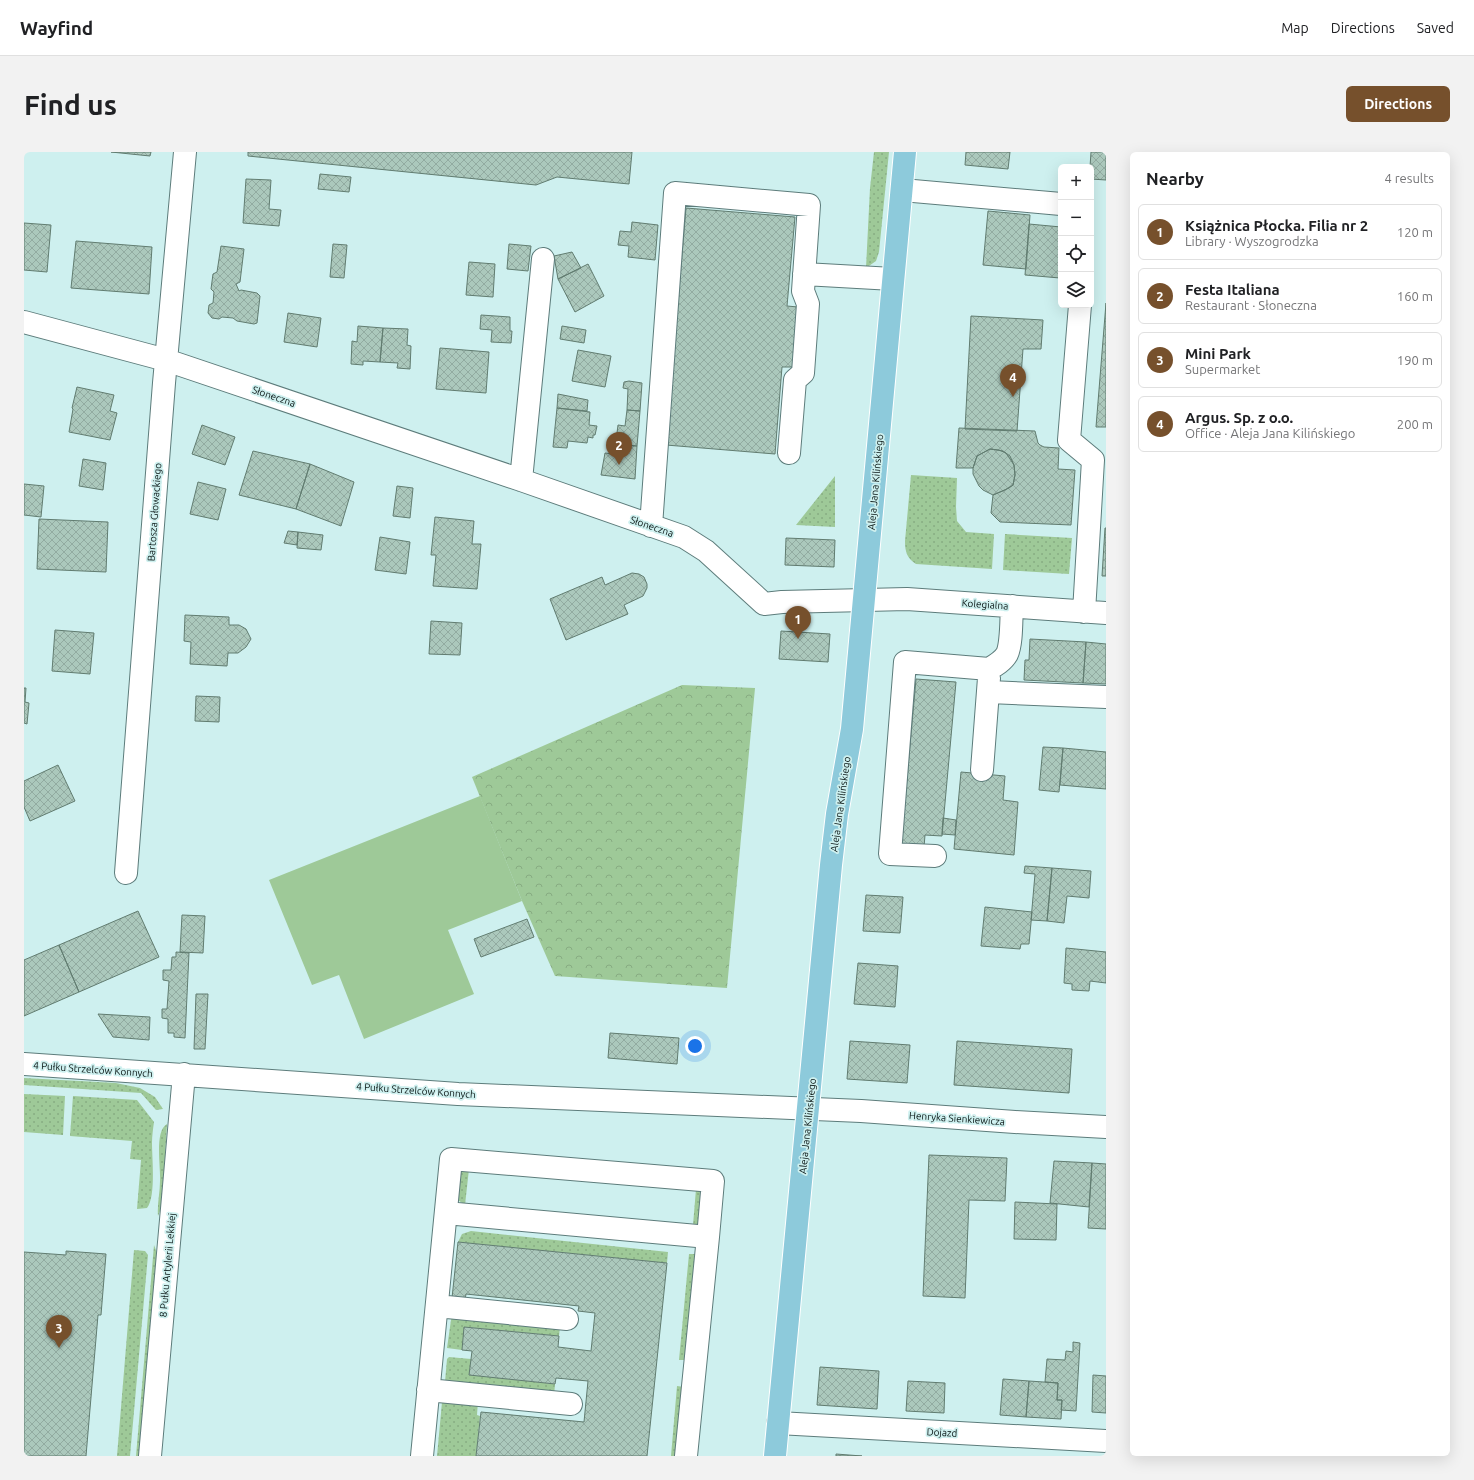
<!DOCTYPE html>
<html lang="en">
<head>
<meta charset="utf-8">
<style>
	:root { --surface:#fff; --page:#f2f2f2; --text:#202124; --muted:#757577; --line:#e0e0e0; --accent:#76502c }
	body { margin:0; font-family:Ubuntu,sans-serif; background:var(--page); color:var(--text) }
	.controls { position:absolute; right:12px; top:12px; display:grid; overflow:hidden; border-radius:6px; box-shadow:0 4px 16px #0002 }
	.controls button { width:36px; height:36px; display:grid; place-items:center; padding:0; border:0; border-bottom:1px solid var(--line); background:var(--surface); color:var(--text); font:20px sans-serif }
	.you { position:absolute; left:671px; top:894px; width:14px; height:14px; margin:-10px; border:3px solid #fff; border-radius:50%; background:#1a73e8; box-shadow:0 0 0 6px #1a73e833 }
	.badge { display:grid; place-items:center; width:26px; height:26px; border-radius:50%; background:var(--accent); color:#fff; font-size:13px; font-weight:700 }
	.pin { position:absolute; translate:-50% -33px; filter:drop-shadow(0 1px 2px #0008) }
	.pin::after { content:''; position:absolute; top:21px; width:14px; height:12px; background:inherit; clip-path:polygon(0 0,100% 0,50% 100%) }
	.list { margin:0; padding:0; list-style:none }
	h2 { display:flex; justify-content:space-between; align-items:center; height:52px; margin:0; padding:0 16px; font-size:17px }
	h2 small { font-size:13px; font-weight:400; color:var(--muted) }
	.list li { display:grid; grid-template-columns:26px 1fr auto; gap:12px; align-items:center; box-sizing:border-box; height:56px; margin:0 8px 8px; padding:0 8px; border:1px solid var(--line); border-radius:6px }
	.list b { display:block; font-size:15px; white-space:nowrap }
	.list p { margin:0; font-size:13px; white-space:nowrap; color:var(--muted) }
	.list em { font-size:13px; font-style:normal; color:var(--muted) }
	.icon { flex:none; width:22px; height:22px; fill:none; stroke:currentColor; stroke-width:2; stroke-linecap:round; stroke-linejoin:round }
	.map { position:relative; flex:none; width:1082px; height:1304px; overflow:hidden; border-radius:6px }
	header { display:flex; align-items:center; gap:24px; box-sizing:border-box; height:56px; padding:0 20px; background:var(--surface); border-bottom:1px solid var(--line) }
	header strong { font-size:19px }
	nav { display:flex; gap:22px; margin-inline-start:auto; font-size:14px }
	.intro { display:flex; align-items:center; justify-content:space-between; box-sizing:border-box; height:96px; padding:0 24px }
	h1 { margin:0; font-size:28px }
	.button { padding:10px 18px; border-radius:6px; background:var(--accent); color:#fff; font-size:14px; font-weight:700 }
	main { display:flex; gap:24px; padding:0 24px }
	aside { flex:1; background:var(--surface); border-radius:6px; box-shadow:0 4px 16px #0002 }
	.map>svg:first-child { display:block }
	.grass { fill:url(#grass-dots) }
	.park { fill:url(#park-crowns) }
	.pitch { fill:#9ec998 }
	.building { fill:url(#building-cross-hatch); stroke:#617c70 }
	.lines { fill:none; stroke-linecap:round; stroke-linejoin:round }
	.minor-casing { stroke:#5d7c7b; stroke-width:24 }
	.major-casing { stroke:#fff; stroke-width:24 }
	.minor { stroke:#fff; stroke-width:22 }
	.major { stroke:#8dcadb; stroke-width:22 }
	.labels { text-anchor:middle; stroke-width:3.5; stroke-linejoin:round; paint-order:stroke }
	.street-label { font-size:10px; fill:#071312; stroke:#cef0ef }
</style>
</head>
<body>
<header>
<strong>Wayfind</strong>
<nav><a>Map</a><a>Directions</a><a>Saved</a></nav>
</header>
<div class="intro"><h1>Find us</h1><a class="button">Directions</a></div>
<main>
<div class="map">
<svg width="1082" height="1304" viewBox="0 0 1082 1304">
	<defs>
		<pattern id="grass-dots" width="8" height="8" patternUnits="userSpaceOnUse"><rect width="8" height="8" fill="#9ec998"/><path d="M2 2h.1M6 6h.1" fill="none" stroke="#87ac82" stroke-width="1.8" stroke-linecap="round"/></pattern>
		<pattern id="park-crowns" width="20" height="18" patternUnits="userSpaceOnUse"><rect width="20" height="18" fill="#9ec998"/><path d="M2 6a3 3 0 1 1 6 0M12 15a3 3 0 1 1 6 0" fill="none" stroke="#87ac82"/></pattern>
		<pattern id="building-cross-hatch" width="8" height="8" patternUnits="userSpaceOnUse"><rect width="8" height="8" fill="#abc8bc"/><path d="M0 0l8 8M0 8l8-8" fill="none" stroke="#92aba1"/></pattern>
	</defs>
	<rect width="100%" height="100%" fill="#cef0ef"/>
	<path class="grass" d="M850 0H865L855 100 852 109 842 116 846 36Z
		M887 323 933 326 932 355 933 369 942 380 970 382 968 417 892 412C883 406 881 400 881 389Z
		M811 324V375L772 373Z
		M981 382 1048 386 1045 422 979 418Z
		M0 926 92 931 116 936 131 945 139 957 132 958 117 941 0 933Z
		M0 942 41 944 39 983 0 980Z
		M49 944 113 948 130 970C129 977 128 984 128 991 128 1006 132 1045 123 1056L113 1057 117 1008 106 1007 108 989 46 984Z
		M143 972 138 1054 134 1064C133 1052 136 1041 136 1029 137 1016 130 979 143 972Z
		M445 1017 441 1053 434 1048 432 1044 437 1018Z
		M672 1037 679 1042 676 1072 669 1073Z
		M447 1079 644 1100 643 1111 434 1090 438 1082Z
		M130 1093 133 1101 115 1304H112Z
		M110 1098 121 1099 124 1103 106 1304H93Z
		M665 1102H671L661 1208H655Z
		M428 1165 536 1175 535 1184 441 1175 438 1198 423 1196 427 1168Z
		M425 1205 447 1207 446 1223 531 1232 530 1244 421 1230 423 1207Z
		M653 1234 660 1235 653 1304H647Z
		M421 1248 454 1249 453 1263 456 1264 452 1304H413L418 1250Z"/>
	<path class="park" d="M658 533 731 536 703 836 531 824 498 749 448 625Z"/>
	<path class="pitch" d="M456 644 498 749 424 778 450 842 340 887 315 823 288 833 245 728Z"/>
	<path class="building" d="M87 0H127L126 4Z
		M224 0H608L605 32 533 25 512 33 224 4Z
		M942 0H986L984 17 941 13Z
		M1067 0H1082V28L1067 27V15H1066Z
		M296 22 327 25 325 40 294 37Z
		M222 27 247 28 245 57 257 58 255 74 219 71Z
		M662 56 771 65 763 154 774 155 769 215H758L751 302 642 293Z
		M964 59 1006 63 1002 117 959 113Z
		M608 70 634 73 631 108 604 105 605 94 594 93 596 79 607 80Z
		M0 71 27 73 23 120 0 118Z
		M1005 72 1037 75 1036 126 1001 123Z
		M52 89 128 95 125 142 47 136Z
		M309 92 323 93 320 126 306 125Z
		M485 92 507 94 504 119 483 117Z
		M197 94 220 97 216 130 212 132 215 139 217 138 233 141 236 144 233 171 230 172 213 169 209 166 198 165 195 167 188 166 184 161 185 153 189 151 190 140 187 137 189 122 193 120Z
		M548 100 557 116 534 127 530 104Z
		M445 110 471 112 469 145 442 143Z
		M564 112 580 144 551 160 534 127Z
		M1082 151V275H1072Z
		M264 161 297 166 293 195 260 190Z
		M457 163 486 165V179H488L487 191 467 190 468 178 456 177Z
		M947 164 1019 168 1017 197H999L993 279 941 277Z
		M334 174 359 176 356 210 339 209V213L327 212 328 189 333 190Z
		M538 174 562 178 560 191 536 187Z
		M359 176 384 177 383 193 387 194 386 217 373 216 374 211 356 210Z
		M416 196 465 200 462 241 412 237Z
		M554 198 587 204 581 235 548 229Z
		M605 229 618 231 616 259 603 258 604 237 599 236 600 230Z
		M53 235 90 243 86 259 93 261 86 288 45 280 49 257 48 256Z
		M534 242 564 248 563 259 533 256Z
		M533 256 566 260 565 273 573 274 571 283H569V286L564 285 563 291 544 289 543 296 529 295Z
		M603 258 616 259 613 294 599 293 600 281H593L594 273 601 274Z
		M178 273 211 285 201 313 168 302Z
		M935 276 1011 279 1014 291 1016 293 1020 295 1035 296 1034 317 1051 318 1047 373 976 370 967 361 969 343 981 338 989 333 991 323 990 313 982 301 975 298 966 297 953 304 949 316H932Z
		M599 293 613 294 611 327 577 323 581 301 598 303Z
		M966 297 979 299 986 304 990 313 991 323 989 333 985 336 969 343 959 338 955 334 949 322V316L953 304Z
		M229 299 286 312 272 357 215 343Z
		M59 307 82 311 79 338 55 334Z
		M286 312 330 330 317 374 272 357Z
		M174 330 202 337 194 368 166 362Z
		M0 332 20 334 17 365 0 363Z
		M373 334 389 336 386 366 369 364Z
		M411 365 450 369 448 392H457L453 437 409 434 412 403H407Z
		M15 367 84 370 82 420 13 417Z
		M1081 376H1082V424H1078Z
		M264 379 274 380 273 393 260 391Z
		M274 380 299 383 297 398 273 396Z
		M356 385 386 390 382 422 351 418Z
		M762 386 811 388 810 415 761 413Z
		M608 421 615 422 620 425 623 432V436L619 444 600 453 604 462 542 488 526 447 578 425 581 433Z
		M161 463 205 465V473H215L222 477 227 487 222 495 214 501H204L203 514 166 512 167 490 160 489Z
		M407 469 438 471 436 503 405 502Z
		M31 478 70 481 66 522 28 519Z
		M757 479 806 482 804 510 755 507Z
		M1006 487 1062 490 1059 531 1000 528 1001 508H1005Z
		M1062 490 1082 492V532L1059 531Z
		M892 527 932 530 918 684 901 683 900 695 877 694Z
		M0 536H2L1 550 5 551 3 572 0 571Z
		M172 544 196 545 195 570 171 569Z
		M1019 595 1039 596 1035 640 1015 638Z
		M1039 596 1082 600V637L1036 633Z
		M34 613 51 649 6 669 0 655V629Z
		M937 620 981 624 979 648 994 650 990 703 930 697Z
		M919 666 932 668 931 683 918 682Z
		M1001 714 1028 716 1023 769 1007 768 1011 722 1000 721Z
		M1028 716 1067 719 1065 746 1043 744 1040 771 1023 769Z
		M842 743 879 745 876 781 839 779Z
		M961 755 1008 760 1005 792H997L996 797 957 794Z
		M114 759 135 805 55 840 35 793Z
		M158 763 181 764 179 801 156 800Z
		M503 767 510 785 457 805 450 787Z
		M35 793 55 840 0 864V808Z
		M1042 796 1082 800V831L1066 829 1065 839 1048 838V832L1040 831Z
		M152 800 165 801 161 886 150 885V881H144V867L138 866V857H143L145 829 139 828V818H147L148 805H152Z
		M834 811 874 814 871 855 830 852Z
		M172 842H184L181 897H170Z
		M74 862 126 865 125 888 89 885Z
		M586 881 655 886 653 912 584 906Z
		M826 889 886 893 883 931 823 927Z
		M933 889 1048 897 1045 941 930 933Z
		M905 1003 983 1006 981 1049 945 1048 941 1146 899 1144Z
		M1030 1009 1068 1011 1065 1055 1026 1051Z
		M1068 1011 1082 1012V1077L1064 1076Z
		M991 1050 1033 1052 1032 1088 990 1087Z
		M434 1090 643 1111 623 1304H452L457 1260 560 1270 564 1229 532 1226 531 1232 445 1223 448 1199 438 1198 440 1175 535 1184 534 1195 567 1199 571 1161 554 1159 555 1154 442 1142 441 1148 428 1146Z
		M42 1099 82 1102 77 1163H74L62 1304H0V1100L42 1103Z
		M1049 1190 1056 1191 1052 1259 1037 1258 1038 1248H1033L1034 1231 1021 1230 1023 1207 1041 1208 1042 1199 1049 1200Z
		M796 1215 855 1219 853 1257 793 1253Z
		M1069 1223 1082 1224V1261L1068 1260Z
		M979 1227 1005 1229 1002 1265 976 1263Z
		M884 1229 921 1231 920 1261 882 1259Z
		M1005 1229 1034 1231 1033 1248H1038L1037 1267 1002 1265Z
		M812 1302 838 1304H812Z"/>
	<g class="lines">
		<defs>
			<path id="minor" d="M878 38 1037 52
				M780 122 869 127
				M1056 153 1045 288 1069 308 1060 460
				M0 170 142 208 497 328 660 385 682 399 740 452 758 450 883 447 1082 461
				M497 328 519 107
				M627 374 651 41 785 53 779 139 784 152 779 221 771 228 765 301
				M965 540 1082 545
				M958 618 965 526
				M911 704 866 702 881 510 965 517C972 513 979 509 983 502 988 491 987 467 988 454
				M102 721 140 231 161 0
				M0 912 434 942 837 959 991 970 1082 975
				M413 1154 543 1167
				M404 1238 547 1252
				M754 1271 1082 1289
				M126 1304 160 922
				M398 1304 427 1007 689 1029 684 1085 422 1061
				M662 1304 684 1085"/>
			<path id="major" d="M751 1304 807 713 813 662 828 577 881 0"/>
		</defs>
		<use href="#minor" class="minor-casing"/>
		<use href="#major" class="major-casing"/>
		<use href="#minor" class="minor"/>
		<use href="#major" class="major"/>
	</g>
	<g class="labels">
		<g class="street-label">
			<text transform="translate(250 244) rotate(19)" y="4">Słoneczna</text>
			<text transform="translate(851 330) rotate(-85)" y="4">Aleja Jana Kilińskiego</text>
			<text transform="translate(130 360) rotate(-86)" y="4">Bartosza Głowackiego</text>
			<text transform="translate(628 374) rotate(19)" y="4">Słoneczna</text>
			<text transform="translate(961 452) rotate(4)" y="4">Kolegialna</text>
			<text transform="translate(816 652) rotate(-82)" y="4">Aleja Jana Kilińskiego</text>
			<text transform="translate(69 917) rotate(4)" y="4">4 Pułku Strzelców Konnych</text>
			<text transform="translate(392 938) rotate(4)" y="4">4 Pułku Strzelców Konnych</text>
			<text transform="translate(933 966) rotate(4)" y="4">Henryka Sienkiewicza</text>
			<text transform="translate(783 974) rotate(-84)" y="4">Aleja Jana Kilińskiego</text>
			<text transform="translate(143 1113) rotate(-85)" y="4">8 Pułku Artylerii Lekkiej</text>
			<text transform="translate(918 1280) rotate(3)" y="4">Dojazd</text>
		</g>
	</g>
</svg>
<div class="controls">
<button>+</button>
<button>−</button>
<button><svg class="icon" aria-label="locate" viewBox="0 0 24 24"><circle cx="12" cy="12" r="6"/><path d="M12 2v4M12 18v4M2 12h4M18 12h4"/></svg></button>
<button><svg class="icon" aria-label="layers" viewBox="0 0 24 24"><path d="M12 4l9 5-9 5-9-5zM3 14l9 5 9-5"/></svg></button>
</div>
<div class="you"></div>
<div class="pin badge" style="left:774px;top:487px">1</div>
<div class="pin badge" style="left:595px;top:313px">2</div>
<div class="pin badge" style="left:35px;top:1196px">3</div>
<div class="pin badge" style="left:989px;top:245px">4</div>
</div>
<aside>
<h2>Nearby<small>4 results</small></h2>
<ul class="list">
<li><span class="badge">1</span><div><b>Książnica Płocka. Filia nr 2</b><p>Library · Wyszogrodzka</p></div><em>120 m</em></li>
<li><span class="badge">2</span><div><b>Festa Italiana</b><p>Restaurant · Słoneczna</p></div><em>160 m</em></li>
<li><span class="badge">3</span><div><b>Mini Park</b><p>Supermarket</p></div><em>190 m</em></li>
<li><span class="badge">4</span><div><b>Argus. Sp. z o.o.</b><p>Office · Aleja Jana Kilińskiego</p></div><em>200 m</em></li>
</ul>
</aside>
</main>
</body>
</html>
